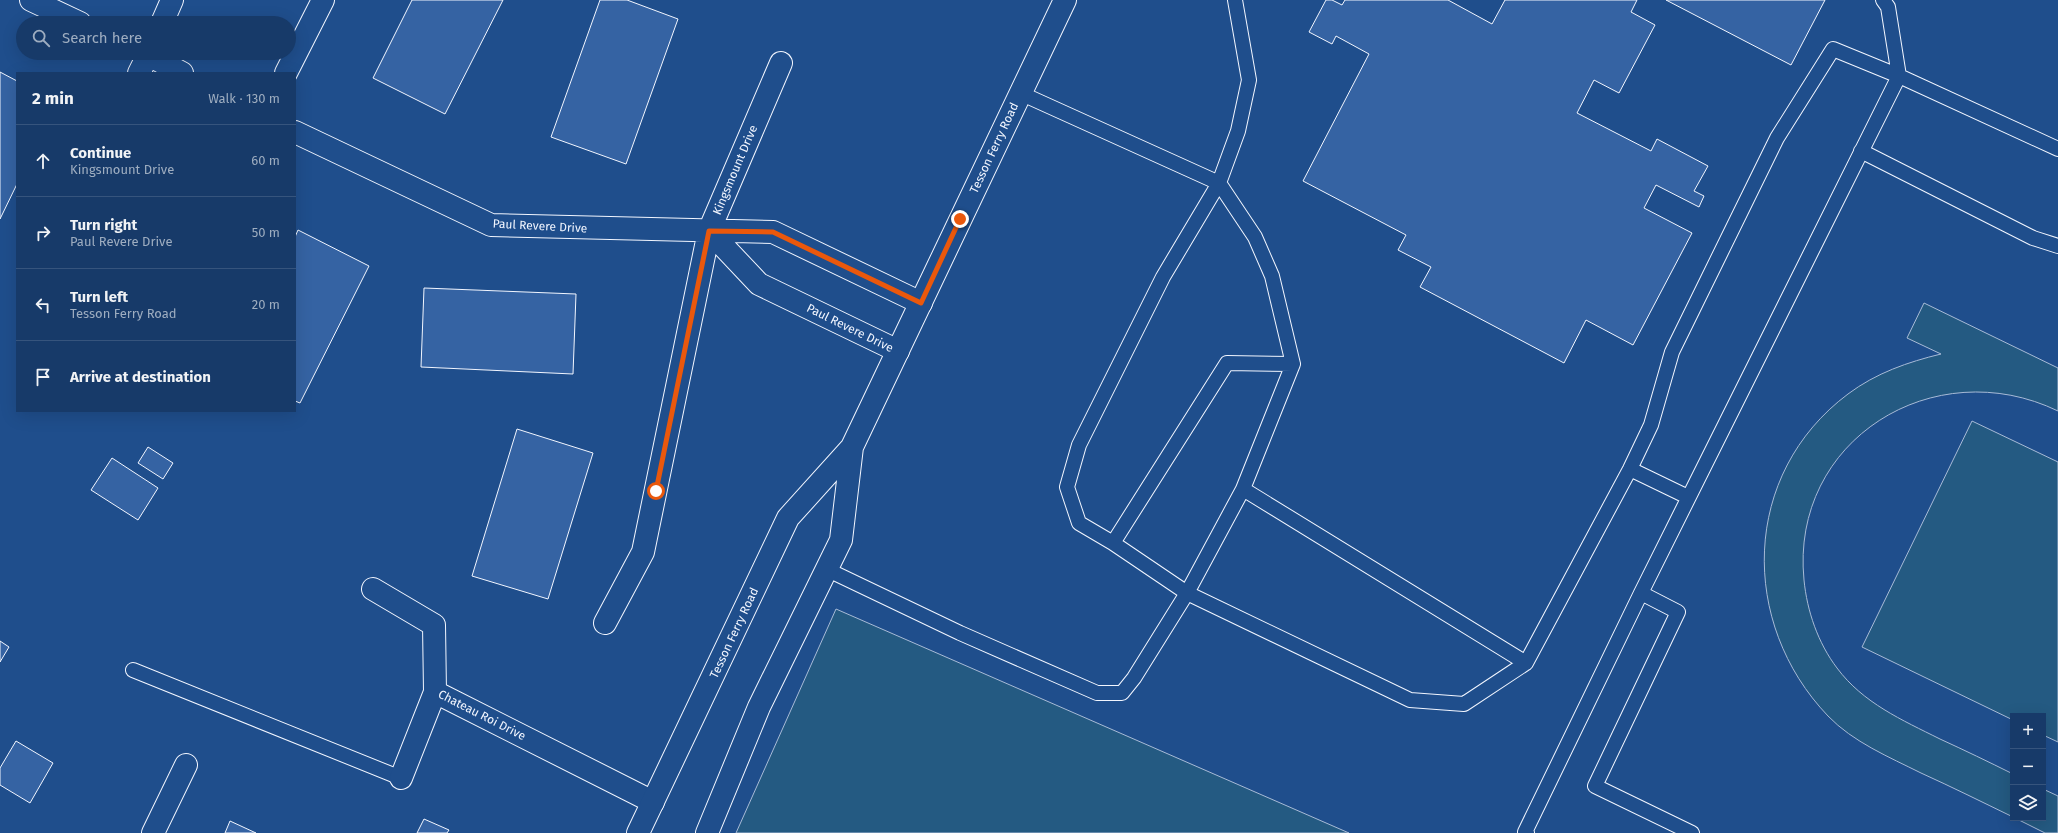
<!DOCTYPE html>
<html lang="en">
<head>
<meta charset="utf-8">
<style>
	:root { --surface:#173a69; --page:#244571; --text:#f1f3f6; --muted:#9eadc0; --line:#36547d }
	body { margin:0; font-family:"Fira Sans",sans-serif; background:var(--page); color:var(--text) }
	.controls { position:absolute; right:12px; bottom:12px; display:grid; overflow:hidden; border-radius:0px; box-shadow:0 4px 16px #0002 }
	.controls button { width:36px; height:36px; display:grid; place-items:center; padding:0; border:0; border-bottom:1px solid var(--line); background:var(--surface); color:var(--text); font:20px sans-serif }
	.stop { position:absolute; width:12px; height:12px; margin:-9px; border:3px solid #ea580c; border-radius:50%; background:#fff }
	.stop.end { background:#ea580c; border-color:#fff; box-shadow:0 1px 4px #0008 }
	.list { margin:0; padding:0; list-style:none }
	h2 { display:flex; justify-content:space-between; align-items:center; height:52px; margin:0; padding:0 16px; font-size:17px }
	h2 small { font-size:13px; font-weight:400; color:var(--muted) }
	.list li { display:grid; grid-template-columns:26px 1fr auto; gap:12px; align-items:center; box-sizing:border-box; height:72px; padding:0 16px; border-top:1px solid var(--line) }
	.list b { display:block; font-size:15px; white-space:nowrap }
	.list p { margin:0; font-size:13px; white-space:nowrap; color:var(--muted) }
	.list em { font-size:13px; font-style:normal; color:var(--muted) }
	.icon { flex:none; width:22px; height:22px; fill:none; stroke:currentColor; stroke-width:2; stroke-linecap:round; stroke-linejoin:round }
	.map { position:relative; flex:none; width:2058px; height:833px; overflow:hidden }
	.search { position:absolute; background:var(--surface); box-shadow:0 4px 16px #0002; left:16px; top:16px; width:280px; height:44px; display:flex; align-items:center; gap:10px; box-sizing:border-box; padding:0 14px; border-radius:22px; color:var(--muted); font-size:15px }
	.panel { position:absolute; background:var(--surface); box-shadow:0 4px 16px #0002; left:16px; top:72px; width:280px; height:340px; border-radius:0px }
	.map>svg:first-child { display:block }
	.green { fill:#245a82; stroke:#a8bbd7 }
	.building { fill:#3563a3; stroke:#f2f6ff }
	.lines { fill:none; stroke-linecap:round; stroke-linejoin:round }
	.lane-casing { stroke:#f2f6ff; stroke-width:16 }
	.street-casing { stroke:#f2f6ff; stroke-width:24 }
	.primary-casing { stroke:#f2f6ff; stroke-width:24 }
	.lane { stroke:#1f4e8c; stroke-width:14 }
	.street { stroke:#1f4e8c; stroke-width:22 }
	.primary { stroke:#1f4e8c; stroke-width:22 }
	.route { stroke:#ea580c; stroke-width:5 }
	.labels { text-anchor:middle; stroke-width:3; stroke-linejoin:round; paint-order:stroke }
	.street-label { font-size:12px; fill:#f2f6ff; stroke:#1f4e8c }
</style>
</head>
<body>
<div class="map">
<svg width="2058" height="833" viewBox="0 0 2058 833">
	<rect width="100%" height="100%" fill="#1f4e8c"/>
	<path class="green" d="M1924 303 2058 368V411C1934 351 1790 440 1804 580 1807 611 1818 643 1837 668 1863 703 1902 720 1940 739 1964 750 1989 762 2013 774V817C1982 802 1952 787 1921 773 1889 757 1853 742 1828 716 1739 623 1741 474 1848 394 1876 373 1908 362 1941 354L1907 338Z
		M1972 421 2058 462V742L2043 735V716H2013V720L1862 647Z
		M836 609 1349 833H736Z
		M2043 789 2058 796V833H2045L2015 818H2043Z"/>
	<path class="building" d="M412 0H503L445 114 373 78Z
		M600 0H627L678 19 626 164 551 137Z
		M1326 0H1332L1342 5 1345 0H1448L1492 24 1505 0H1637L1631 12 1655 25 1619 93 1594 80 1577 113 1651 151 1657 139 1708 166 1694 191 1704 196 1699 207 1656 185 1644 208 1692 233 1633 345 1586 320 1564 363 1420 287 1431 267 1398 250 1406 235 1303 181 1369 54 1336 36 1332 44 1309 32Z
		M1666 0H1825L1791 65Z
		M0 72 17 81V184L0 219Z
		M298 230 369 266 300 403 295 401V237Z
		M424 288 576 294 573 374 421 367Z
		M517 429 593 453 548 599 472 576Z
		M148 447 173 463 163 479 138 463Z
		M112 458 158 488 138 520 91 490Z
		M0 641 9 647 0 662Z
		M16 741 53 763 30 803 0 785V768Z
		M424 819 449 830 447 833H417Z
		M230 821 256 833H225Z"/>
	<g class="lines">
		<defs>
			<path id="lane" d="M1883 0 1888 7 1899 76 2058 149
				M1020 93 1219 183 1255 237 1272 276 1293 364 1227 363 1113 543 1079 523 1067 487 1079 445 1163 277 1219 183 1238 131 1249 80 1235 0
				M1861 151 2033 238 2058 246
				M1293 364 1243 489 1526 663
				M1630 469 1688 497
				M1113 543 1187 593 1410 700 1464 704 1526 663 1630 469 1651 425 1672 352 1777 138 1833 49 1899 76 1641 593 1525 832 1527 833
				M826 569 960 633 1097 693H1122L1134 678 1187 593 1243 489
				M1641 593 1678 612 1595 786 1692 833
				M133 670 401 778"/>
			<path id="street" d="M31 0 80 23
				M162 23 172 0
				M145 53 182 73
				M139 73 149 53
				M286 73 323 0
				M295 132 491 225 773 232 921 303
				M709 231 759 284 898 351
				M373 589 434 625 435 692 653 802
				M605 623 643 552 709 231 781 63
				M401 778 435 692
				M153 833 186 765"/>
			<path id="primary" d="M638 833 788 518 852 447 1065 0
				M707 833 759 707 841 540 852 447"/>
		</defs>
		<use href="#lane" class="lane-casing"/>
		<use href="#street" class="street-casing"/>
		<use href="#primary" class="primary-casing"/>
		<use href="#lane" class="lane"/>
		<use href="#street" class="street"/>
		<use href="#primary" class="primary"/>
	</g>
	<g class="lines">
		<path class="route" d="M656 491 709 231 773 232 921 303 960 219"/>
	</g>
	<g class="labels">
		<g class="street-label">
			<text transform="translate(994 148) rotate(-65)" y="4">Tesson Ferry Road</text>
			<text transform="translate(735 170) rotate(-67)" y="4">Kingsmount Drive</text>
			<text transform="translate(540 226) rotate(3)" y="4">Paul Revere Drive</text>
			<text transform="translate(850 328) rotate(26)" y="4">Paul Revere Drive</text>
			<text transform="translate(734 633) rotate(-65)" y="4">Tesson Ferry Road</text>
			<text transform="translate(482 715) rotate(27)" y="4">Chateau Roi Drive</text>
		</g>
	</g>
</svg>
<div class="controls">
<button>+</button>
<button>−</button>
<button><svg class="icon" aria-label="layers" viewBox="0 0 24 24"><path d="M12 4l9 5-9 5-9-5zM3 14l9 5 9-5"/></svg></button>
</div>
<div class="stop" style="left:656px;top:491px"></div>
<div class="stop end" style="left:960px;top:219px"></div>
<div class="search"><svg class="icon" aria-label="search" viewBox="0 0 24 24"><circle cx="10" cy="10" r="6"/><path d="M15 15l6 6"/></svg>Search here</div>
<section class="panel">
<h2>2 min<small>Walk · 130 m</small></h2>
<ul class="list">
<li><svg class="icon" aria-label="ahead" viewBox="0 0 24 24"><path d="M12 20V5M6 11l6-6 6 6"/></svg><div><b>Continue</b><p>Kingsmount Drive</p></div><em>60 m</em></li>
<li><svg class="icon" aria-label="right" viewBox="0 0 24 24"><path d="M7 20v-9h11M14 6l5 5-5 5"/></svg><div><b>Turn right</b><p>Paul Revere Drive</p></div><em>50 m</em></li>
<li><svg class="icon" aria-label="left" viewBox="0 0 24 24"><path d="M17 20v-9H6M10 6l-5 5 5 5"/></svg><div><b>Turn left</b><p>Tesson Ferry Road</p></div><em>20 m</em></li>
<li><svg class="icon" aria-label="arrive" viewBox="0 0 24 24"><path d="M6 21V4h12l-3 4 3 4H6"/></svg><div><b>Arrive at destination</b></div></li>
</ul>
</section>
</div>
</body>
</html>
